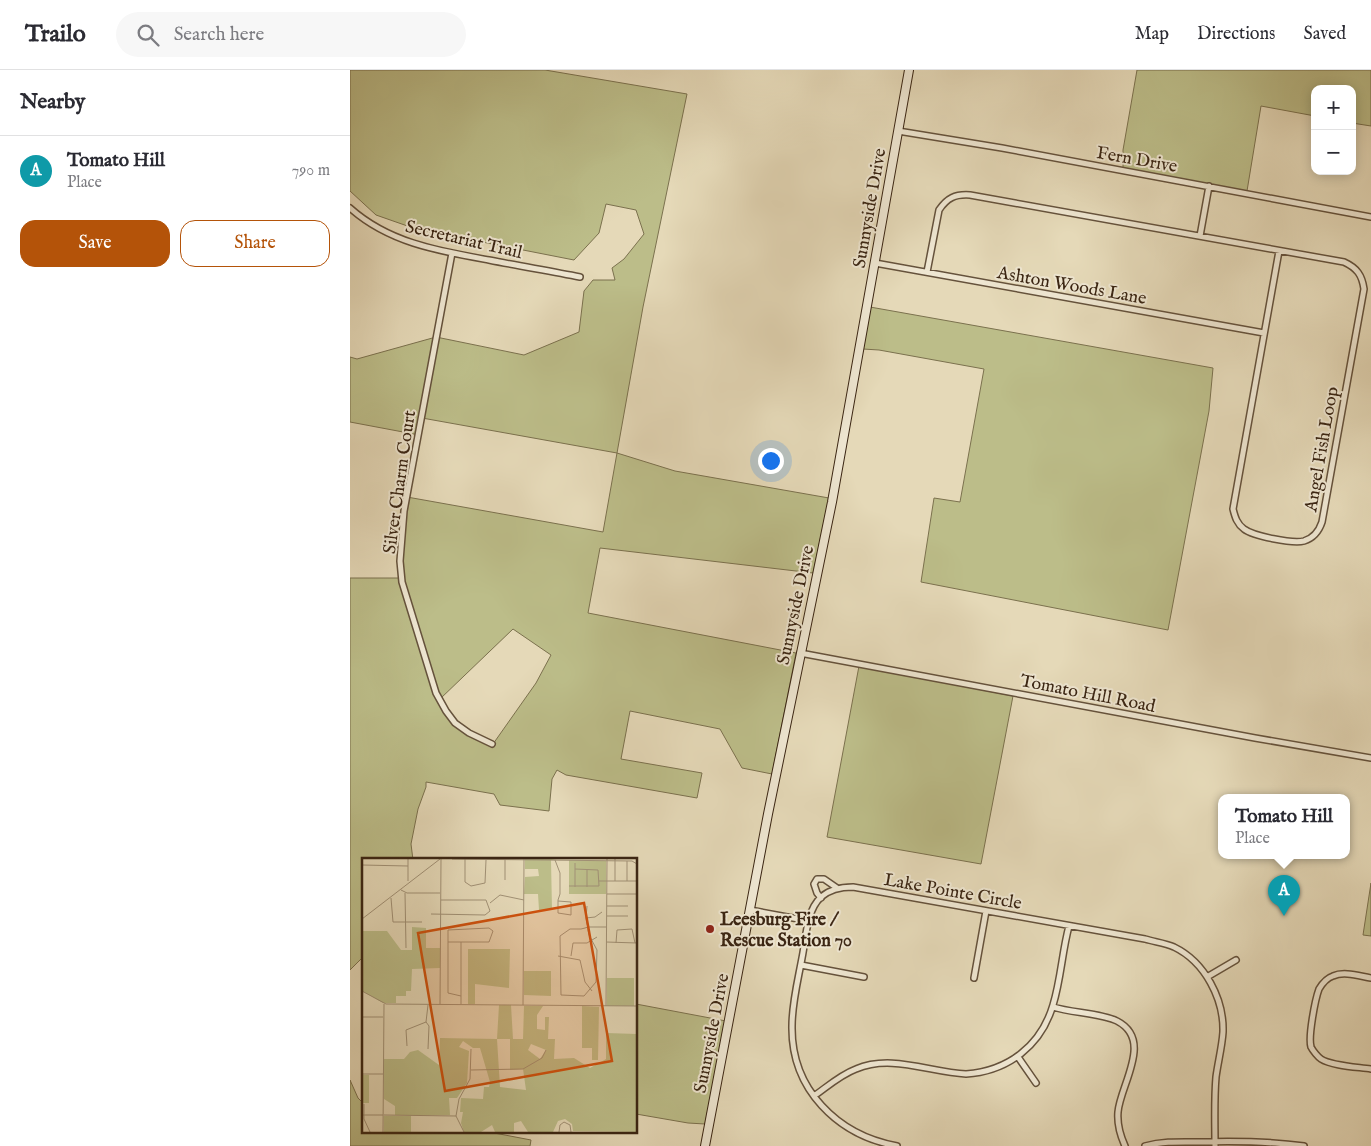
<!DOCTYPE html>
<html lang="en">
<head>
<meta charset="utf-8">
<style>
	:root { --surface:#fff; --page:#f7f7f7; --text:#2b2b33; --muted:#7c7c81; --line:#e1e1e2; --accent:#b45309 }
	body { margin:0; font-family:"IM FELL English",serif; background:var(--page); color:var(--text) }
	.controls { position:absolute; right:15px; top:15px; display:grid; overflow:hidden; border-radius:10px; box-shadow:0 2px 12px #0003 }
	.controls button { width:45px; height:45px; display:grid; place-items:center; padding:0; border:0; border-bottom:1px solid var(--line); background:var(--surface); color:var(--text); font:25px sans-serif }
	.you { position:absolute; left:420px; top:390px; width:18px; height:18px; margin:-12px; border:4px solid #fff; border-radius:50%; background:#1a73e8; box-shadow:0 0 0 8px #1a73e833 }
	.badge { display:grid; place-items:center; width:32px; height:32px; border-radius:50%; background:var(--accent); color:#fff; font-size:16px; font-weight:700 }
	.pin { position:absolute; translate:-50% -41px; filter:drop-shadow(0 1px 2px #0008) }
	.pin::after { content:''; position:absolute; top:26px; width:18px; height:15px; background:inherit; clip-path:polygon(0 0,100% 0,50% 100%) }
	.popup { position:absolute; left:868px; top:724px; width:132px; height:65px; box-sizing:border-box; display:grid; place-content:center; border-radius:10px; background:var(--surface); filter:drop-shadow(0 1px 4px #0005); font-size:16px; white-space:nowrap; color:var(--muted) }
	.popup b { font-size:19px; color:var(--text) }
	.popup::after { content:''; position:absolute; left:50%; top:100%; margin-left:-10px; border:10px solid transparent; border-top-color:var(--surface) }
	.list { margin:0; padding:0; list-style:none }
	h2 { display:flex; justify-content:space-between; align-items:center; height:65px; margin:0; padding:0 20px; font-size:21px }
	h2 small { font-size:16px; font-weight:400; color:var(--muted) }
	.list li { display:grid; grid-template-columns:32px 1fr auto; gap:15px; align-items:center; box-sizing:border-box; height:70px; padding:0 20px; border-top:1px solid var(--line) }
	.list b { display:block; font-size:19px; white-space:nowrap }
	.list p { margin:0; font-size:16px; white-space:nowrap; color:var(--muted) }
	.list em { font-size:16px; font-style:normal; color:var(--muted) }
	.actions { display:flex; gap:10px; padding:15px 20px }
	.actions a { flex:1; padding:11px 0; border:1px solid var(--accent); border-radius:15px; text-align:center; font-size:18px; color:var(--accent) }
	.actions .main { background:var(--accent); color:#fff }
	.icon { flex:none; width:28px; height:28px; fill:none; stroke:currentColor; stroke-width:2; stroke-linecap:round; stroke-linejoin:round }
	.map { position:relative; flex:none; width:1021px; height:1076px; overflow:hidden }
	header { display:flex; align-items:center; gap:30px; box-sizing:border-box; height:70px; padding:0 25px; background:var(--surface); border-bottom:1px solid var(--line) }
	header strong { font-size:24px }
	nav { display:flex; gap:28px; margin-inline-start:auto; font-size:18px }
	.search { width:350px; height:45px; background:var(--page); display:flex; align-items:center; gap:12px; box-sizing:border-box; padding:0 18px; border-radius:28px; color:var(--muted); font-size:19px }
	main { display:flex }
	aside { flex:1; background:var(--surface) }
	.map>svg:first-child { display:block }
	.green { fill:#bcbd89; stroke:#7b714e; fill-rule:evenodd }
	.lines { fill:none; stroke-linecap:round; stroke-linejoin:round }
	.street-casing { stroke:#65523c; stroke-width:8 }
	.secondary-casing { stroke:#3a2513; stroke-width:10 }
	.street { stroke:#eee6d1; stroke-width:5 }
	.secondary { stroke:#eee6d1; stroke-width:8 }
	.poi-dot { fill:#8f2418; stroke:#eee6d1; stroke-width:2 }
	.labels { text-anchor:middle; stroke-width:4; stroke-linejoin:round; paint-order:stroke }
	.street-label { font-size:18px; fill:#3a2513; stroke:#eee6d1 }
	.poi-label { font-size:18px; font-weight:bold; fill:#3a2513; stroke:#eee6d1; text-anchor:start }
	.inset-road { fill:none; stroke:#a19176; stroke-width:1 }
	.view { fill:#ce510d; fill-opacity:0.15; stroke:#ce510d; stroke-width:2.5 }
	.inset-edge { fill:none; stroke:#3a2513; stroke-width:2.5 }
</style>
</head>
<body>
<header>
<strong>Trailo</strong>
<div class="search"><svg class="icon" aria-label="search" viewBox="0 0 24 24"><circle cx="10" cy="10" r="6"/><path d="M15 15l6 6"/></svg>Search here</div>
<nav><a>Map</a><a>Directions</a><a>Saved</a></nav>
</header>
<main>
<aside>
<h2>Nearby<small></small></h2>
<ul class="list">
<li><span class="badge" style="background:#0f9aa8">A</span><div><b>Tomato Hill</b><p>Place</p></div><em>790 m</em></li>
</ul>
<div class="actions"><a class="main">Save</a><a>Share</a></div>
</aside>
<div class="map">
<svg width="1021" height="1076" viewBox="0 0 1021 1076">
	<rect width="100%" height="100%" fill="#e5d9b8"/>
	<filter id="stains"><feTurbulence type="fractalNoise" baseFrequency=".004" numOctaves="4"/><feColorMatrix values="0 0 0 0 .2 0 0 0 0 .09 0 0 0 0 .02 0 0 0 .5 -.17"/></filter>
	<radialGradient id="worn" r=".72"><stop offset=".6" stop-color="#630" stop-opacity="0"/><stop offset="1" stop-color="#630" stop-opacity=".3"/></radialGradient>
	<path class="green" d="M0 0H195L337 24 293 237 267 383 325 401 479 428 463 503 250 478 238 543 446 583 422 704 392 698 370 659 280 641 271 689 352 703 347 728 216 705 207 700 202 709 199 741 150 735 144 724 76 712V717L68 739 61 774 63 790H14V886L0 900V508H51L50 488 57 427 253 462 267 383 72 348 69 365 0 352V287L7 289 86 267 174 285 229 262 234 221 243 210H265L262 198 274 189 294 164 286 140 256 134 249 163 224 190 66 159 26 145 0 121ZM163 559 201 585 186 613 143 674 127 665 104 651 90 629Z
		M787 0H1021V56L1002 53V19H965V46L911 36 897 121 773 100V80Z
		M520 237 863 298 859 341 818 560 571 512 584 428 610 432 634 299 529 280 513 279Z
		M509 596 663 626 631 794 477 767Z
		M1021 813V866L1013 865Z
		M286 934 376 951 355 1054 338 1053 286 1044Z
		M0 1010 8 1028 14 1034V1062H139L181 1070 180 1076H0Z"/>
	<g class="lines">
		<defs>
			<path id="street" d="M548 61 652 78 1021 147
				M0 138C39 173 89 181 139 190 169 196 200 201 230 207
				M850 166 859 116
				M102 183 54 441 50 491 52 512 86 623 96 641 105 653 119 663 142 674
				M525 193 914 263
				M577 202 589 140C597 128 605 124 620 125L994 192C1007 198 1012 205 1014 219L972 452C969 461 964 468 954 471 943 474 903 466 894 459 887 454 885 447 883 439L929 181
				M450 583 905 668 1021 688
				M471 828 467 823 464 814 467 809H474L487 818
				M400 840 459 851
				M451 895 514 907
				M857 907 886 890
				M624 908 636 841
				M1021 908C1009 906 994 901 983 906 977 908 972 914 969 919 965 930 958 967 961 977 963 981 968 987 971 989 982 996 1008 997 1021 999
				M703 937C722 943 750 943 767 951 804 970 770 1015 768 1042 767 1054 770 1065 775 1076
				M668 987 686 1013
				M464 1026C477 1017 490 1005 506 999 541 984 579 1002 616 1004 658 1001 691 976 703 935 711 909 712 882 719 856
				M547 1076C487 1065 441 1019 442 956 442 933 448 910 452 888 456 869 456 841 471 827 480 819 491 817 503 817L795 869C805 872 815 873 824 877 855 892 874 929 873 962 872 977 868 992 866 1007 864 1030 865 1053 865 1076
				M795 1076C813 1071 831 1072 849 1072 885 1071 918 1071 954 1076"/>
			<path id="secondary" d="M355 1076 418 744 482 432 559 0"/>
		</defs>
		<use href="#street" class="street-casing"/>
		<use href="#secondary" class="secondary-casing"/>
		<use href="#street" class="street"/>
		<use href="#secondary" class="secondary"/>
	</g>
	<circle class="poi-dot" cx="360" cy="859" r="5"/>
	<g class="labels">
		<g class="street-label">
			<text transform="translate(787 89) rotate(10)" y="6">Fern Drive</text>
			<text transform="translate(519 138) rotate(-80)" y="6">Sunnyside Drive</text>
			<text transform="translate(114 169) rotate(13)" y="6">Secretariat Trail</text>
			<text transform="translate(722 215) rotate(10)" y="6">Ashton Woods Lane</text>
			<text transform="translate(971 379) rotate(-80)" y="6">Angel Fish Loop</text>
			<text transform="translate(49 412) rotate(-82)" y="6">Silver Charm Court</text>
			<text transform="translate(445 535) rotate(-78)" y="6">Sunnyside Drive</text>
			<text transform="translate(738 623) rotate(11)" y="6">Tomato Hill Road</text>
			<text transform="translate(603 821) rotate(10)" y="6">Lake Pointe Circle</text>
			<text transform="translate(361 963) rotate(-79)" y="6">Sunnyside Drive</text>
		</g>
		<g class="poi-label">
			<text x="370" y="855">Leesburg Fire /<tspan x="370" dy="21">Rescue Station 70</tspan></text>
		</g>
	</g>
	<g transform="translate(12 788)">
		<rect width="275" height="275" fill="#e5d9b8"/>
		<path d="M163 1H195L189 2 190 52H177L176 36H162L163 19 177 18 176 11H163ZM207 2 244 3V36H207ZM50 69 64 70V90H78V110L50 111 49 133H44V138H34V145H21L0 133V73H25L39 92H50ZM106 91H148L147 130 113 126V146H106ZM162 113H189V138L162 137ZM245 120H272V148H245ZM137 147H149L151 181H161L162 148H181L175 157V171L183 172V159H187L186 181H193L192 201 212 200 228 210 244 201V175L275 176V274L211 273 210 266 203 261 196 263 191 274H166L159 263 152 265V274H133L130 267 119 274H102L99 265 101 254H98L99 240 121 241 122 229H127L128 224 118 190H111L101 183 97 189 107 193 105 225 95 240H87L88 257H33V248L22 241V201H42L48 194 56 192 77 207 78 180 135 181ZM135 181H148V212L161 211 164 232 138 229ZM169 186 184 192 178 201 166 192ZM220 148 237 149 236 202H230V190H220ZM0 217H7V245H0ZM22 258H49V274H22Z" fill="#bcbd89" fill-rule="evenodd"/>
		<path class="inset-road" d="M46 1V23M90 1 270 3 275 6M103 1V24L109 28 123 25 124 2M143 1V22M193 2 198 15V36L196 42V55L209 57V44L196 43M0 7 46 8M237 23H275M253 23V1M265 23V3M207 28H237L236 12 213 11M213 29V5M225 29V11M39 32 45 35H78M43 35 44 90M245 36H275M29 40 31 64H60M128 45 138 37 162 42M225 48 224 60 225 66 226 69V72L227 77 235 92 234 124 222 138 199 137 198 78 208 71H219L223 70 226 69H245M245 48H266M69 56 123 57 128 53 124 42H79M245 58H266M224 60 233 59 240 54M0 61 78 1M86 84H127L131 73 127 70 86 72V135L99 138M244 84 275 85M254 85 255 72 270 71 273 85M196 98 218 102 223 124 230 133M209 98 211 85H225L235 79M0 133 24 146 275 148M78 146 79 1M99 146V84M161 147 162 1M244 148 245 1M0 159H21M64 164 67 168 66 191M45 188 44 172 64 164 66 147M109 212 161 211 180 200 184 192M0 216H21M2 246V261L8 274M0 257H21M22 257 94 258M94 258 97 241 108 221 109 191M94 258 102 274M21 274 22 146M197 274 198 267 202 264 208 267 209 274"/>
		<path class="view" d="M222 45 250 203 83 233 56 75Z"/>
		<rect width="275" height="275" class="inset-edge"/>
	</g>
	<rect width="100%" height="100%" filter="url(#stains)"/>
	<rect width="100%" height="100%" fill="url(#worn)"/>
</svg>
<div class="controls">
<button>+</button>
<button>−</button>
</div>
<div class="you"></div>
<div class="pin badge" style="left:934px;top:846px;background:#0f9aa8">A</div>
<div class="popup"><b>Tomato Hill</b>Place</div>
</div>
</main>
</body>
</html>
